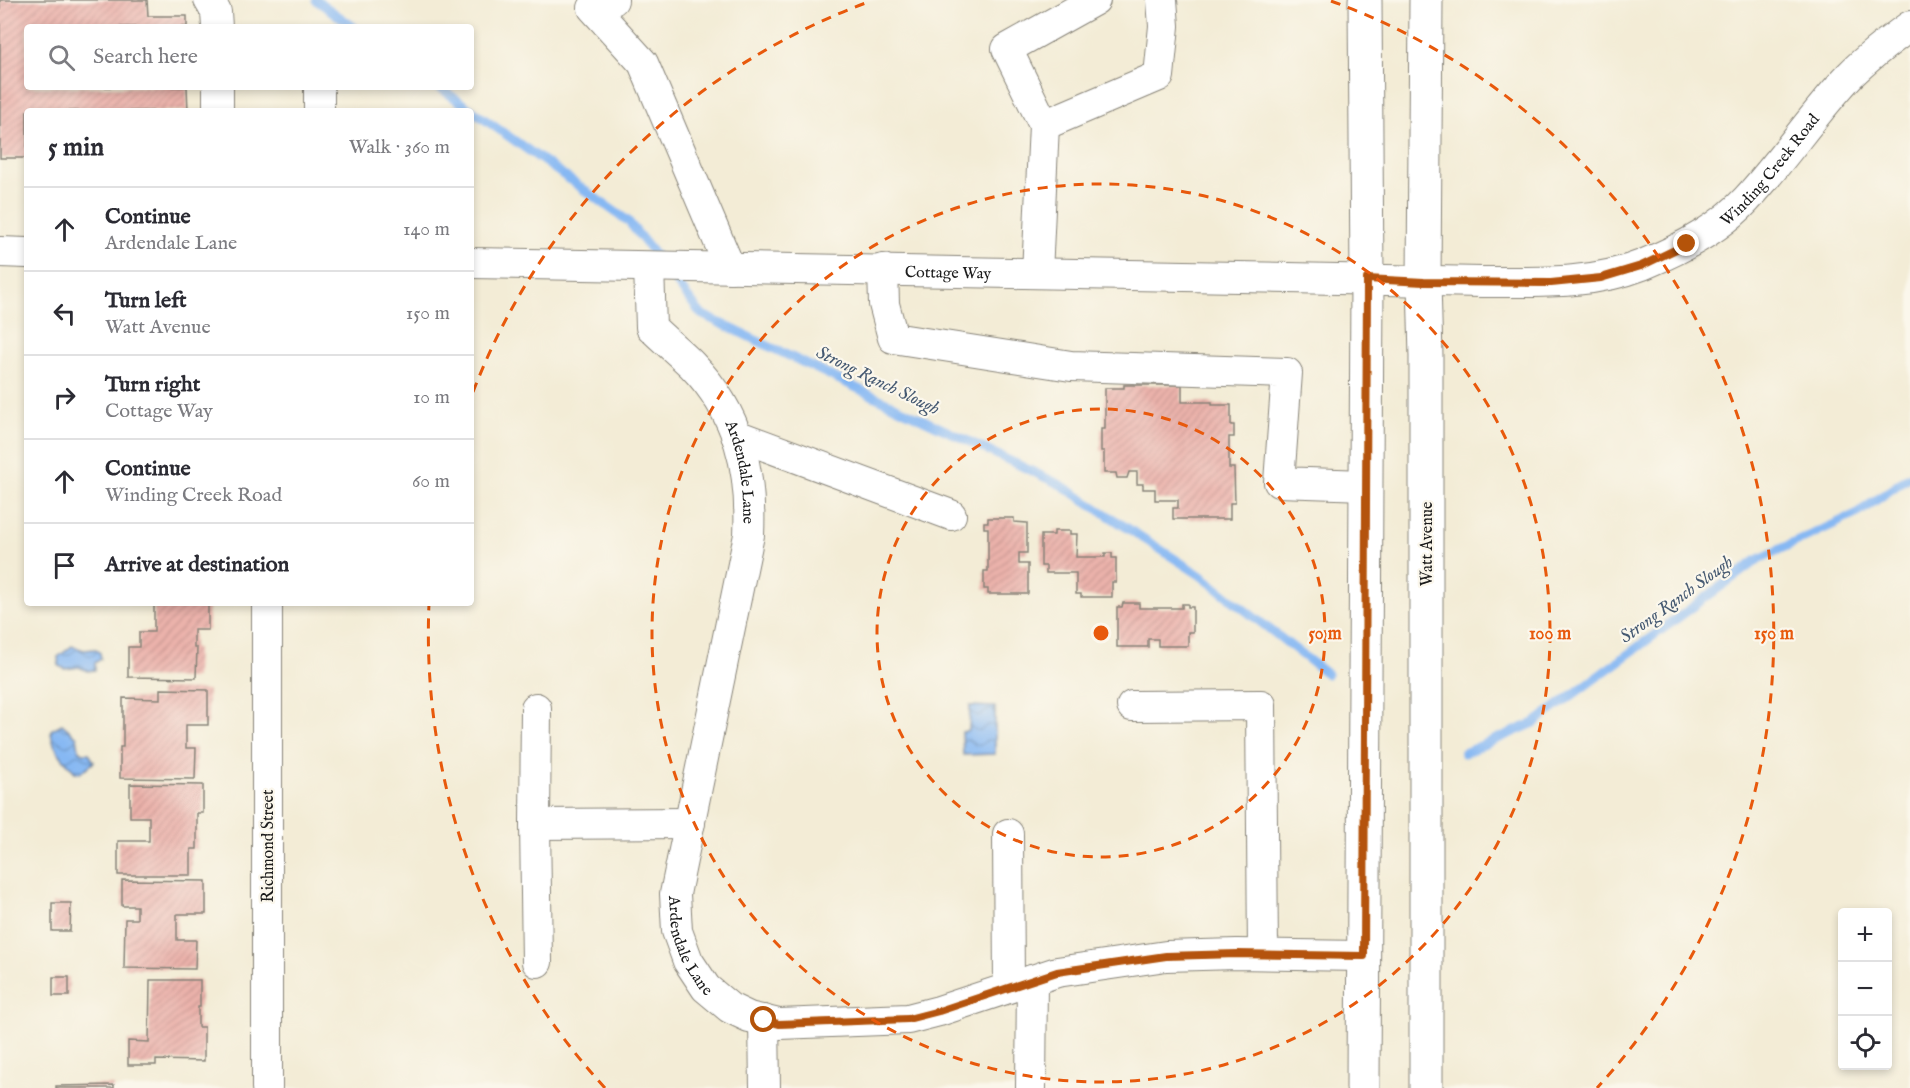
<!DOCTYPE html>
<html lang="en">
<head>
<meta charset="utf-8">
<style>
	:root { --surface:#fff; --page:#f7f7f7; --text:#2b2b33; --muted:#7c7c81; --line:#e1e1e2 }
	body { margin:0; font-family:"IM FELL English",serif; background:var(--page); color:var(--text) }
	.controls { position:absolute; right:18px; bottom:18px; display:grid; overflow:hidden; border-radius:6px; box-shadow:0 3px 9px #0003 }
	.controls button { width:54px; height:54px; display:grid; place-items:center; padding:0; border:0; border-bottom:2px solid var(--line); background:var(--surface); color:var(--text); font:30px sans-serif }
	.stop { position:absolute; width:18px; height:18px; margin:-14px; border:4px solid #b45309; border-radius:50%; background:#fff }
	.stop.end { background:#b45309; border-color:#fff; box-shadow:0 2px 6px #0008 }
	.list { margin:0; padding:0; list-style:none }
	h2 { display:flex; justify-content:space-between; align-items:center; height:78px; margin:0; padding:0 24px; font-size:26px }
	h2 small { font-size:20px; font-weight:400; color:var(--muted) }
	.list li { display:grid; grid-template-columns:39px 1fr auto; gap:18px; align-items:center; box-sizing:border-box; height:84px; padding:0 24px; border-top:2px solid var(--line) }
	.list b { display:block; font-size:22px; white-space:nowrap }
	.list p { margin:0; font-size:20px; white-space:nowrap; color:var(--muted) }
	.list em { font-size:20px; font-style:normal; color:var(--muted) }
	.icon { flex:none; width:33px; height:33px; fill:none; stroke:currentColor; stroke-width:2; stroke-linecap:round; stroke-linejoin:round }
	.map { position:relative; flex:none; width:1910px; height:1088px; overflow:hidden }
	.search { position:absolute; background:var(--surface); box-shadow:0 3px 9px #0003; left:24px; top:24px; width:450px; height:66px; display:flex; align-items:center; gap:15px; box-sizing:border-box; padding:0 21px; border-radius:6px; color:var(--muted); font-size:22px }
	.panel { position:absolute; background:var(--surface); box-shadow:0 3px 9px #0003; left:24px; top:108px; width:450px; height:498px; border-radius:6px }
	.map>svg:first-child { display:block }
	.water { fill:url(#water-waves); stroke:#516a88; stroke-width:1.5 }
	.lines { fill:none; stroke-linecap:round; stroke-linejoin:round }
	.stream { stroke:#86b8f3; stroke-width:9 }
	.building { fill:url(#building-hatch) }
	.minor-casing { stroke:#888479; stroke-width:32 }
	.major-casing { stroke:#888479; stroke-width:35 }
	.minor { stroke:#fff; stroke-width:30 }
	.major { stroke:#fff; stroke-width:33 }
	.route { stroke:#b45309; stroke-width:8 }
	.ring { fill:none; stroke:#e8590c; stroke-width:3; stroke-dasharray:10 8 }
	.labels { text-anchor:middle; stroke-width:4.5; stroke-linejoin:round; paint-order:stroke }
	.street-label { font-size:16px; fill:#1c1c1c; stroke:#fbf7ec }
	.water-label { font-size:18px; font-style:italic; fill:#465a72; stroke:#fbf7ec }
	.centre { fill:#e8590c; stroke:#fbf7ec; stroke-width:3 }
	.ring-label { font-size:18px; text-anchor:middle; font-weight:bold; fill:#e8590c; stroke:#fbf7ec; stroke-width:4.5; stroke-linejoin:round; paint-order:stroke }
</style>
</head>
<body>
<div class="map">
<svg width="1910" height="1088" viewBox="0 0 1910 1088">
	<defs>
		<pattern id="water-waves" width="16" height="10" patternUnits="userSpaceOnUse" patternTransform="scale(1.5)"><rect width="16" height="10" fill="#86b8f3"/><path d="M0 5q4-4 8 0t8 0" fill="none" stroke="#6d95c4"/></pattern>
		<pattern id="building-hatch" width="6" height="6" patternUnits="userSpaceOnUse" patternTransform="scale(1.5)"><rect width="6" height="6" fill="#ebb2ab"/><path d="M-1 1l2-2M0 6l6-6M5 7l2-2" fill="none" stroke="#c99893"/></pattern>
	</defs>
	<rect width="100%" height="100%" fill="#fbf7ec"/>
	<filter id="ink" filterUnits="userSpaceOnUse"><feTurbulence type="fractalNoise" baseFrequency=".0167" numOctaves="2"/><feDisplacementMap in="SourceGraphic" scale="12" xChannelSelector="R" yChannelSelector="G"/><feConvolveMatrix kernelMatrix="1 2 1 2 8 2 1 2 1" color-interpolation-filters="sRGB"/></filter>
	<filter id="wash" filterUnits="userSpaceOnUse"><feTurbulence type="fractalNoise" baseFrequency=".008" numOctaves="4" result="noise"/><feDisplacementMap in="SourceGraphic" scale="24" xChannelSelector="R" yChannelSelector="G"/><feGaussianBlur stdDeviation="1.35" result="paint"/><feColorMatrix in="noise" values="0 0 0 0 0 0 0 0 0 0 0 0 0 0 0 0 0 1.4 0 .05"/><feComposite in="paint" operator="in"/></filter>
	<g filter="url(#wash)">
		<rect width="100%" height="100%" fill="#f3ecd6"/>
		<path class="water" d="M72 646 84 650 96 649 100 653 101 659 95 663V670L87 671 79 667 65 669 59 666 58 657Z
			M970 706 995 707V754L963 755 962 732 969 731Z
			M62 724 77 737 79 750 83 753H89L94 762 80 773 75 772C64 760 51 747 51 730Z"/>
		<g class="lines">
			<path class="stream" d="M316 0 354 27
				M439 87 628 221 658 259
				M669 273 701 314 1061 485 1200 575 1327 674
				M1464 753 1534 723 1757 560 1858 513 1910 476"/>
		</g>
		<g id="blocks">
			<path class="building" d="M0 0H147L148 16H187V27H27V87H187L188 111H27V158H0Z
				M1124 385H1182V402H1212V405H1231V425H1234V437H1229V468H1234L1235 503H1230V519H1173V508H1178V500H1155V489H1143V484H1137V472H1129L1127 478H1117L1116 473H1104V451H1101V429H1105V388H1124Z
				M988 518H1014V522L1027 523V553H1019V564H1028V594H988V589H984V571H988V528H984V522H988Z
				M1054 531H1070V534H1077L1076 557H1105V553H1112V558H1116V582H1112V597H1081V594H1076V573H1046V566H1041V535H1054Z
				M154 603H208V630H194V648H197L196 678 128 677V647H139V632H154Z
				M1123 603H1139V608H1182V604H1188V607H1193V632H1188V646H1158V639H1148V647H1117V607H1122Z
				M160 689 208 690V725H186V748H196L195 779 120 778V747H123V698L160 699Z
				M130 784 203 785V813H197V849H191V875H118V841H149V817H130Z
				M122 880 206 881V914H177V940H196L195 969 124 968 125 919H137V906H122Z
				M52 903H71L70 931H52Z
				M53 977H69V996H53Z
				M150 980H200V1007H198V1027H204V1061L156 1060V1065H128V1041L149 1042Z
				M114 1085V1088H56V1086Z"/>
		</g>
	</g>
	<g filter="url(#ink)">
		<use href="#blocks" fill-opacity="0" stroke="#888479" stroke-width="1.5"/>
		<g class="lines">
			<defs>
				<g id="minor">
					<path d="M209 0 216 12 217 27"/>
					<path d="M613 0 593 8 643 63 730 268"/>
					<path d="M218 87V111"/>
					<path d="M319 87V111"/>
					<path d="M1044 125 1159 76 1164 26 1162 0"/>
					<path d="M0 252 27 253"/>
					<path id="s1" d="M471 263C744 268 1017 273 1289 278 1354 279 1418 281 1482 282 1536 282 1591 285 1642 265 1679 250 1719 229 1746 200 1783 160 1813 114 1850 75 1868 57 1889 41 1910 26"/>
					<path id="s2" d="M649 267 651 327C664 340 679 352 692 365 739 413 752 470 749 535L675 894 677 931 688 961 706 988 730 1008 749 1017 779 1024 908 1019 939 1011 1057 972 1166 956 1237 954 1363 956"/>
					<path d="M883 269 884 304 893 338 1071 366 1287 373 1279 482 1365 485"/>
					<path d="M1037 273 1044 125 1007 49 1095 0"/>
					<path d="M736 435 951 515"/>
					<path d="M267 603V1088"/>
					<path d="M1132 706 1261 705 1263 954"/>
					<path d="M536 708 535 824 690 823"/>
					<path d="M535 824 537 962"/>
					<path d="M1008 834 1009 987"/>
					<path d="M764 1020 765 1088"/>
					<path d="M1031 1088 1032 980"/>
				</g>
				<path id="major" d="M1363 1088 1367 279 1365 0
					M1426 1088V357L1424 282 1426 0"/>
			</defs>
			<use href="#minor" class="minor-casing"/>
			<use href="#major" class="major-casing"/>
			<use href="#minor" class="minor"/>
			<use href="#major" class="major"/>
		</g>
	</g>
	<g class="lines" filter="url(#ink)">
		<path class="route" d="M764 1020 779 1024 908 1019 939 1011 1057 972 1166 956 1237 954 1364 956 1367 279 1424 282 1551 283 1601 278 1641 266 1687 244"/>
	</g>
	<g class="ring">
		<circle cx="1101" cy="633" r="224"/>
		<circle cx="1101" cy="633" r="449"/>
		<path d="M605 1088A673 673 0 0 1 429 604M473 392A673 673 0 0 1 871 1M1331 1A673 673 0 0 1 1597 1088"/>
	</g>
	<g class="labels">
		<g class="street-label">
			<text dy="6" stroke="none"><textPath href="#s1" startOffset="1335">Winding Creek Road</textPath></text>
			<text dy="6" stroke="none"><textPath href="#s1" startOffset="477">Cottage Way</textPath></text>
			<text dy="6" stroke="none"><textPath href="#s2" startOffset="237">Ardendale Lane</textPath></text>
			<text transform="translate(1426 544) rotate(-90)" y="6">Watt Avenue</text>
			<text transform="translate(267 846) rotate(-90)" y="6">Richmond Street</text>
			<text dy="6" stroke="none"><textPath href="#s2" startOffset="722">Ardendale Lane</textPath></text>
		</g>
		<g class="water-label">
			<text transform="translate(878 380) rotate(26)" y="6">Strong Ranch Slough</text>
			<text transform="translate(1676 599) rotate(-36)" y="6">Strong Ranch Slough</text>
		</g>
	</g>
	<circle cx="1101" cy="633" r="9" class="centre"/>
	<g class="ring-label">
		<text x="1325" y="639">50 m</text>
		<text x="1550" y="639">100 m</text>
		<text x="1774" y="639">150 m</text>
	</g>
</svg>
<div class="controls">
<button>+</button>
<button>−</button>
<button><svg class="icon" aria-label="locate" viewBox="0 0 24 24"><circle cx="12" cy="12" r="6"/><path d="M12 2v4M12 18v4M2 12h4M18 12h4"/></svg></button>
</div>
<div class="stop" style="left:764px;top:1020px"></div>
<div class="stop end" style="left:1687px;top:244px"></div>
<div class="search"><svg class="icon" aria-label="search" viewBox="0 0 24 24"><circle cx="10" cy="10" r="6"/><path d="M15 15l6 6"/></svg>Search here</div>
<section class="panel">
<h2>5 min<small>Walk · 360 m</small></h2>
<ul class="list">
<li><svg class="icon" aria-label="ahead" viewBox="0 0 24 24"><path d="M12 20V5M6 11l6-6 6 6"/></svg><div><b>Continue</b><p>Ardendale Lane</p></div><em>140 m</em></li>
<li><svg class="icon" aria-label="left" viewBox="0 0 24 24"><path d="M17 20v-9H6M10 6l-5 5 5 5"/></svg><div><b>Turn left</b><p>Watt Avenue</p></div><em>150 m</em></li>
<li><svg class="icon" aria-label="right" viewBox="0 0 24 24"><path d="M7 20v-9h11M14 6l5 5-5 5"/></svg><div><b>Turn right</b><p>Cottage Way</p></div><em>10 m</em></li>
<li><svg class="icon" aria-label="ahead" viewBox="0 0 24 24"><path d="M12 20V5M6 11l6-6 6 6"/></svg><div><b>Continue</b><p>Winding Creek Road</p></div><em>60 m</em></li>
<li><svg class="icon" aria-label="arrive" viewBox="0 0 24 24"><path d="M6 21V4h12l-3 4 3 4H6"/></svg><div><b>Arrive at destination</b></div></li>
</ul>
</section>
</div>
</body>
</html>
